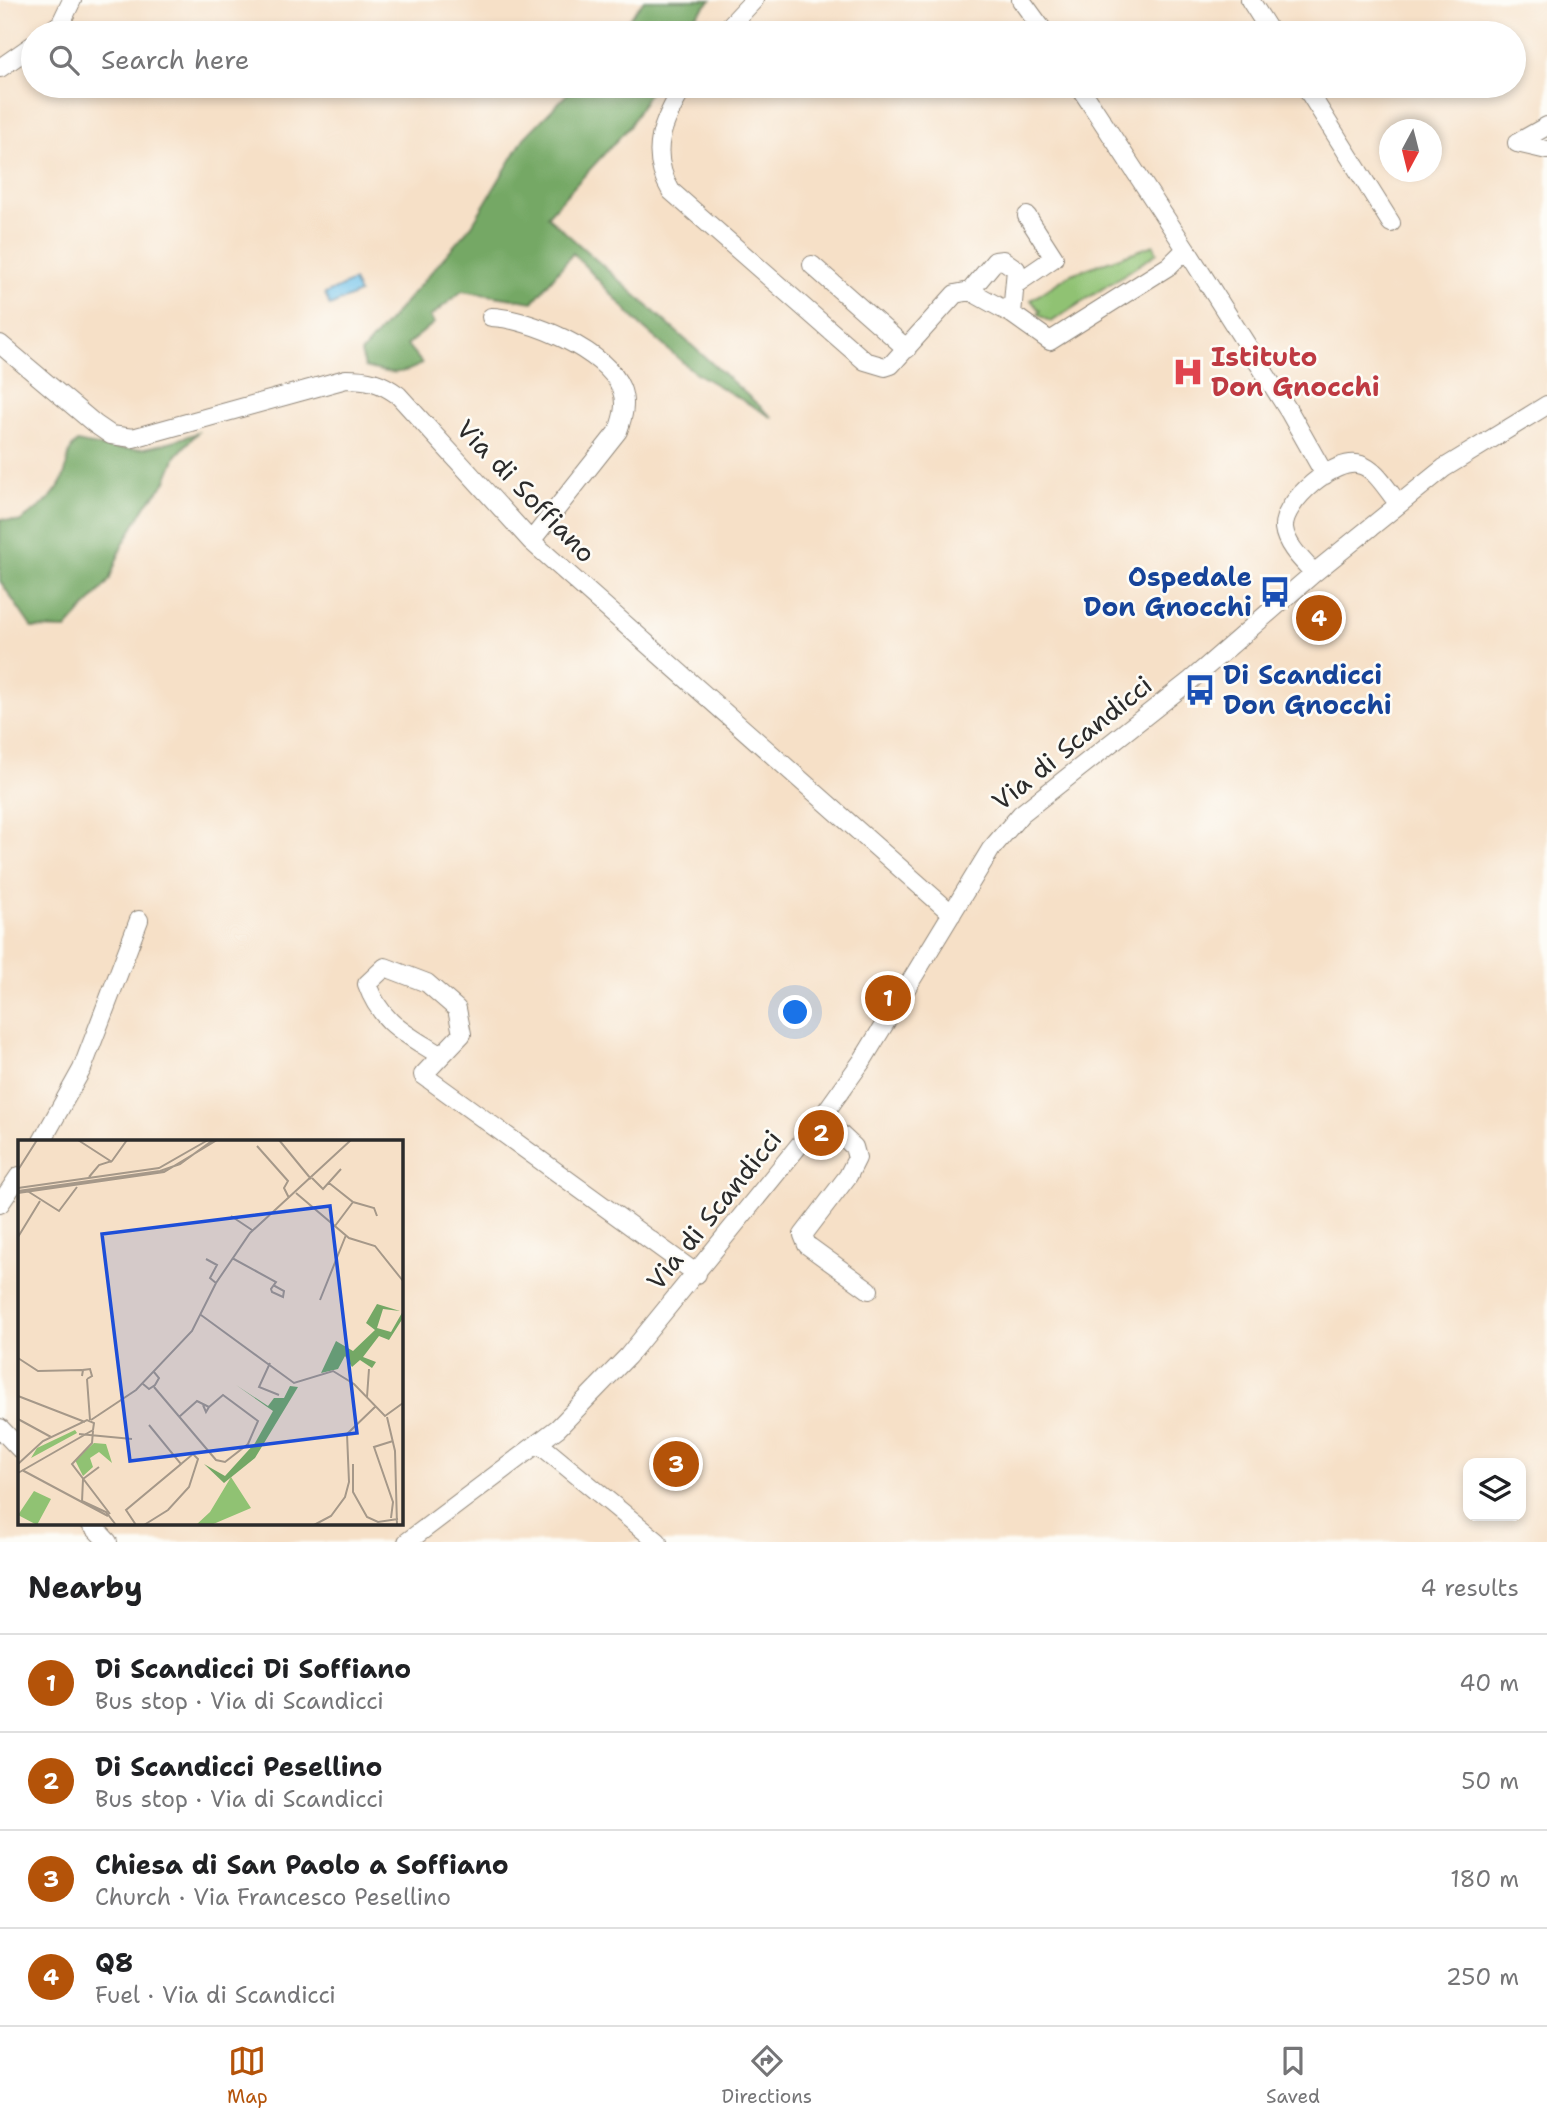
<!DOCTYPE html>
<html lang="en">
<head>
<meta charset="utf-8">
<style>
	:root { --surface:#fff; --page:#f2f2f2; --text:#202124; --muted:#757577; --line:#e0e0e0; --accent:#b45309 }
	body { margin:0; font-family:"Shantell Sans",sans-serif; background:var(--page); color:var(--text) }
	.controls { position:absolute; right:21px; bottom:21px; display:grid; overflow:hidden; border-radius:14px; box-shadow:0 4px 10px #0003 }
	.controls button { width:63px; height:63px; display:grid; place-items:center; padding:0; border:0; border-bottom:2px solid var(--line); background:var(--surface); color:var(--text); font:35px sans-serif }
	.compass { position:absolute; left:1379px; top:119px; width:63px; height:63px; border-radius:50%; background:var(--surface); box-shadow:0 4px 10px #0003; rotate:187deg }
	.you { position:absolute; left:796px; top:1013px; width:24px; height:24px; margin:-18px; border:5px solid #fff; border-radius:50%; background:#1a73e8; box-shadow:0 0 0 10px #1a73e833 }
	.badge { display:grid; place-items:center; width:46px; height:46px; border-radius:50%; background:var(--accent); color:#fff; font-size:23px; font-weight:700 }
	.pin { position:absolute; translate:-50% -50%; border:4px solid #fff; box-shadow:0 2px 7px #0006 }
	.list { margin:0; padding:0; list-style:none }
	h2 { display:flex; justify-content:space-between; align-items:center; height:91px; margin:0; padding:0 28px; font-size:30px }
	h2 small { font-size:23px; font-weight:400; color:var(--muted) }
	.list li { display:grid; grid-template-columns:46px 1fr auto; gap:21px; align-items:center; box-sizing:border-box; height:98px; padding:0 28px; border-top:2px solid var(--line) }
	.list b { display:block; font-size:26px; white-space:nowrap }
	.list p { margin:0; font-size:23px; white-space:nowrap; color:var(--muted) }
	.list em { font-size:23px; font-style:normal; color:var(--muted) }
	.icon { flex:none; width:38px; height:38px; fill:none; stroke:currentColor; stroke-width:2; stroke-linecap:round; stroke-linejoin:round }
	.map { position:relative; flex:none; width:1547px; height:1542px; overflow:hidden }
	.search { position:absolute; background:var(--surface); box-shadow:0 4px 10px #0003; left:21px; right:21px; top:21px; height:77px; display:flex; align-items:center; gap:18px; box-sizing:border-box; padding:0 24px; border-radius:38px; color:var(--muted); font-size:26px }
	.sheet { height:483px; background:var(--surface) }
	nav { display:flex; justify-content:space-around; align-items:center; box-sizing:border-box; height:98px; border-top:2px solid var(--line); background:var(--surface); font-size:19px; color:var(--muted) }
	nav a { display:grid; justify-items:center; gap:4px }
	nav .on { color:var(--accent) }
	.map>svg:first-child { display:block }
	.green { fill:#90c273; stroke:#5e764f; stroke-width:2 }
	.forest { fill:#74a865; stroke:#506a48; stroke-width:2 }
	.water { fill:#6ec1ea; stroke:#4c768a; stroke-width:2 }
	.lines { fill:none; stroke-linecap:round; stroke-linejoin:round }
	.minor-casing { stroke:#908679; stroke-width:20 }
	.minor { stroke:#fff; stroke-width:18 }
	.labels { text-anchor:middle; stroke-width:5; stroke-linejoin:round; paint-order:stroke }
	.health-label { font-size:26px; font-weight:bold; fill:#be3a42; stroke:#fdfcf7; text-anchor:start }
	.street-label { font-size:26px; fill:#2b2b2b; stroke:#fdfcf7 }
	.transit-label { font-size:26px; font-weight:bold; fill:#164399; stroke:#fdfcf7; text-anchor:end }
	.inset-road { fill:none; stroke:#a59889; stroke-width:2 }
	.view { fill:#1d4ed8; fill-opacity:0.15; stroke:#1d4ed8; stroke-width:3.5 }
	.inset-edge { fill:none; stroke:#2b2b2b; stroke-width:3.5 }
</style>
</head>
<body>
<div class="map">
<svg width="1547" height="1542" viewBox="0 0 1547 1542">
	<rect width="100%" height="100%" fill="#fdfcf7"/>
	<filter id="ink" filterUnits="userSpaceOnUse"><feTurbulence type="fractalNoise" baseFrequency=".0143" numOctaves="2"/><feDisplacementMap in="SourceGraphic" scale="14" xChannelSelector="R" yChannelSelector="G"/><feConvolveMatrix kernelMatrix="1 2 1 2 8 2 1 2 1" color-interpolation-filters="sRGB"/></filter>
	<filter id="wash" filterUnits="userSpaceOnUse"><feTurbulence type="fractalNoise" baseFrequency=".00686" numOctaves="4" result="noise"/><feDisplacementMap in="SourceGraphic" scale="28" xChannelSelector="R" yChannelSelector="G"/><feGaussianBlur stdDeviation="1.57" result="paint"/><feColorMatrix in="noise" values="0 0 0 0 0 0 0 0 0 0 0 0 0 0 0 0 0 1.4 0 .05"/><feComposite in="paint" operator="in"/></filter>
	<g filter="url(#wash)">
		<rect width="100%" height="100%" fill="#f6e0c7"/>
		<path class="green" d="M1154 245 1157 253 1051 322 1038 314 1040 311 1031 300 1071 274Z"/>
		<path class="forest" d="M644 0H711L693 18 684 33H617Z
			M575 86H653L629 127 547 216 773 418 694 372 641 326 573 253 533 302 462 291 430 317 434 323 407 345 422 363C403 377 386 373 365 367L361 353 472 225 524 138Z
			M197 433 176 456 165 483 146 505 122 546 109 581 66 629 32 628 0 581V519L19 522C38 509 58 496 65 473 69 459 66 452 77 442 133 454 143 451 197 433Z"/>
		<path class="water" d="M353 281 359 293 330 306 325 294Z"/>
	</g>
	<g filter="url(#ink)">
		<g class="lines">
			<defs>
				<path id="minor" d="M1021 0 1045 33
					M1250 0 1271 33
					M49 33 61 23 72 0
					M723 33 754 0
					M0 68 33 45
					M684 86C663 121 648 152 671 191L865 361 885 367 891 365 955 294 970 291
					M1079 86 1186 249 1290 413 1325 475
					M1305 86 1391 223
					M1517 143 1547 126
					M1517 143 1547 150
					M812 265 907 349
					M1016 284 1054 258 1027 216
					M1012 314 1016 269 1003 260 995 261 970 291 1012 314 1050 341 1169 266 1186 249
					M491 317C529 318 606 351 621 388 627 403 623 417 618 431L531 541
					M0 344 95 424 111 435 133 438 346 379C368 379 380 382 398 395L531 541 952 914
					M1314 573C1302 560 1286 545 1284 528 1282 502 1336 456 1361 465 1377 470 1388 492 1399 504
					M441 1056C407 1034 381 1024 367 984L385 967 427 983 457 1009 462 1034 423 1075 697 1274
					M822 1117 854 1147 857 1158 848 1176 803 1235 807 1245 869 1290
					M42 1141 82 1069 139 920
					M0 1204 19 1176
					M0 1428 19 1448
					M538 1443 658 1542
					M90 1523 108 1542
					M407 1542 558 1428 628 1356 822 1117 862 1061 991 849 1021 814 1191 680 1314 573 1444 468 1547 405"/>
			</defs>
			<use href="#minor" class="minor-casing"/>
			<use href="#minor" class="minor"/>
		</g>
	</g>
	<defs>
		<symbol id="hospital-bare" viewBox="-9 -9 18 18"><path d="M-5-5h3v3.5h4V-5h3V5h-3V1.5h-4V5h-3Z" fill="#e0444e" stroke="#fdfcf7" stroke-width="2.5" paint-order="stroke"/></symbol>
		<symbol id="bus-bare" viewBox="-9 -9 18 18"><path d="M-5-6H5V4H4V6H2V4H-2V6H-4V4H-5ZM-3.5-4V0h7V-4ZM-3.5 1.2v1.5H-2V1.2ZM2 1.2v1.5H3.5V1.2Z" fill="#1a4fb4" stroke="#fdfcf7" stroke-width="2.5" paint-order="stroke"/></symbol>
	</defs>
	<g fill-rule="evenodd">
		<use href="#hospital-bare" x="1166" y="350" width="44" height="44"/>
		<use href="#bus-bare" x="1253" y="570" width="44" height="44"/>
		<use href="#bus-bare" x="1178" y="668" width="44" height="44"/>
	</g>
	<g class="labels">
		<g class="health-label">
			<text x="1211" y="366">Istituto<tspan x="1211" dy="30">Don Gnocchi</tspan></text>
		</g>
		<g class="street-label">
			<text transform="translate(526 491) rotate(46)" y="9">Via di Soffiano</text>
			<text transform="translate(1072 743) rotate(-39)" y="9">Via di Scandicci</text>
			<text transform="translate(714 1210) rotate(-51)" y="9">Via di Scandicci</text>
		</g>
		<g class="transit-label">
			<text x="1252" y="586">Ospedale<tspan x="1252" dy="30">Don Gnocchi</tspan></text>
			<text x="1223" y="684" text-anchor="start">Di Scandicci<tspan x="1223" dy="30">Don Gnocchi</tspan></text>
		</g>
	</g>
	<g transform="translate(18 1140)">
		<rect width="385" height="385" fill="#f6e0c7"/>
		<path d="M57 290 59 293 13 318 19 308ZM76 303 88 304 94 323 81 312 72 318 75 327 65 336 57 320ZM213 337 233 368 193 385H178L192 372ZM16 351 33 359 19 385 0 375Z" fill="#90c273"/>
		<path d="M359 164 382 171 365 169 359 188 373 192 385 171V178L371 200 361 196 345 217 358 222 354 228 342 220 334 227 327 216 320 229 303 233 318 201 335 211 357 190 348 183ZM218 245 250 266 256 258H266L272 246 280 247 237 318 206 343 186 324 207 336 237 303 255 271Z" fill="#74a865"/>
		<path class="inset-road" d="M60 0 94 22M261 0 293 39M239 6 270 41 266 48 271 58M0 30 19 0M71 37 81 25 94 21 109 0M294 38 305 49 323 29M311 43 335 62 356 68 359 76M0 48 141 28 190 0M0 51 142 31 162 24 195 0M11 52 41 71 59 47M0 53 146 32 199 0M278 53 331 98 357 106 385 141M213 76 234 90M317 86 335 62M0 97 22 61M214 118 258 142 253 149 254 152 265 157 266 151 255 145M188 119 199 125 192 138 198 143M302 160 328 95M183 175 276 243 315 231 336 244 367 276 385 263M0 218 20 231 64 230M252 223 241 247 261 255M64 236 65 230 72 229 74 236 69 239M69 239 72 280M125 244 131 249 137 245 141 238 136 232M136 247 198 320 207 322 230 304 240 281 205 255 191 267M0 256 67 282M349 257 351 229M161 277 179 261 191 267 188 272 185 265M369 277 377 311 379 385M0 279 33 297M73 280 118 250 174 191 198 143 232 93 333 0M75 291 74 303 54 324 92 374M61 294 114 299M0 324 25 301 69 280 76 283 75 290 0 333M335 324V352L349 377 360 382 380 379M4 330 90 376M64 361 88 372 98 385M64 362 65 339 81 327M373 378 375 362 356 307 375 301M118 385 108 370 163 324 131 285M126 385 150 370 171 347 180 319 175 314 163 324M296 385 313 376 327 357 331 342 329 294 358 266"/>
		<path class="view" d="M312 66 339 293 112 321 84 94Z"/>
		<rect width="385" height="385" class="inset-edge"/>
	</g>
</svg>
<div class="controls">
<button><svg class="icon" aria-label="layers" viewBox="0 0 24 24"><path d="M12 4l9 5-9 5-9-5zM3 14l9 5 9-5"/></svg></button>
</div>
<svg class="compass" viewBox="-18 -18 36 36"><path d="M0-13l5 13h-10z" fill="#e53935"/><path d="M0 13l5-13h-10z" fill="#757577"/></svg>
<div class="you"></div>
<div class="pin badge" style="left:888px;top:998px">1</div>
<div class="pin badge" style="left:821px;top:1133px">2</div>
<div class="pin badge" style="left:676px;top:1464px">3</div>
<div class="pin badge" style="left:1319px;top:618px">4</div>
<div class="search"><svg class="icon" aria-label="search" viewBox="0 0 24 24"><circle cx="10" cy="10" r="6"/><path d="M15 15l6 6"/></svg>Search here</div>
</div>
<section class="sheet">
<h2>Nearby<small>4 results</small></h2>
<ul class="list">
<li><span class="badge">1</span><div><b>Di Scandicci Di Soffiano</b><p>Bus stop · Via di Scandicci</p></div><em>40 m</em></li>
<li><span class="badge">2</span><div><b>Di Scandicci Pesellino</b><p>Bus stop · Via di Scandicci</p></div><em>50 m</em></li>
<li><span class="badge">3</span><div><b>Chiesa di San Paolo a Soffiano</b><p>Church · Via Francesco Pesellino</p></div><em>180 m</em></li>
<li><span class="badge">4</span><div><b>Q8</b><p>Fuel · Via di Scandicci</p></div><em>250 m</em></li>
</ul>
</section>
<nav>
<a class="on"><svg class="icon" aria-label="map" viewBox="0 0 24 24"><path d="M3 6l6-2 6 2 6-2v14l-6 2-6-2-6 2zM9 4v14M15 6v14"/></svg>Map</a>
<a><svg class="icon" aria-label="directions" viewBox="0 0 24 24"><path d="M12 3l9 9-9 9-9-9zM9 14v-3h6M13 9l2 2-2 2"/></svg>Directions</a>
<a><svg class="icon" aria-label="saved" viewBox="0 0 24 24"><path d="M7 4h10v16l-5-4-5 4z"/></svg>Saved</a>
</nav>
</body>
</html>
